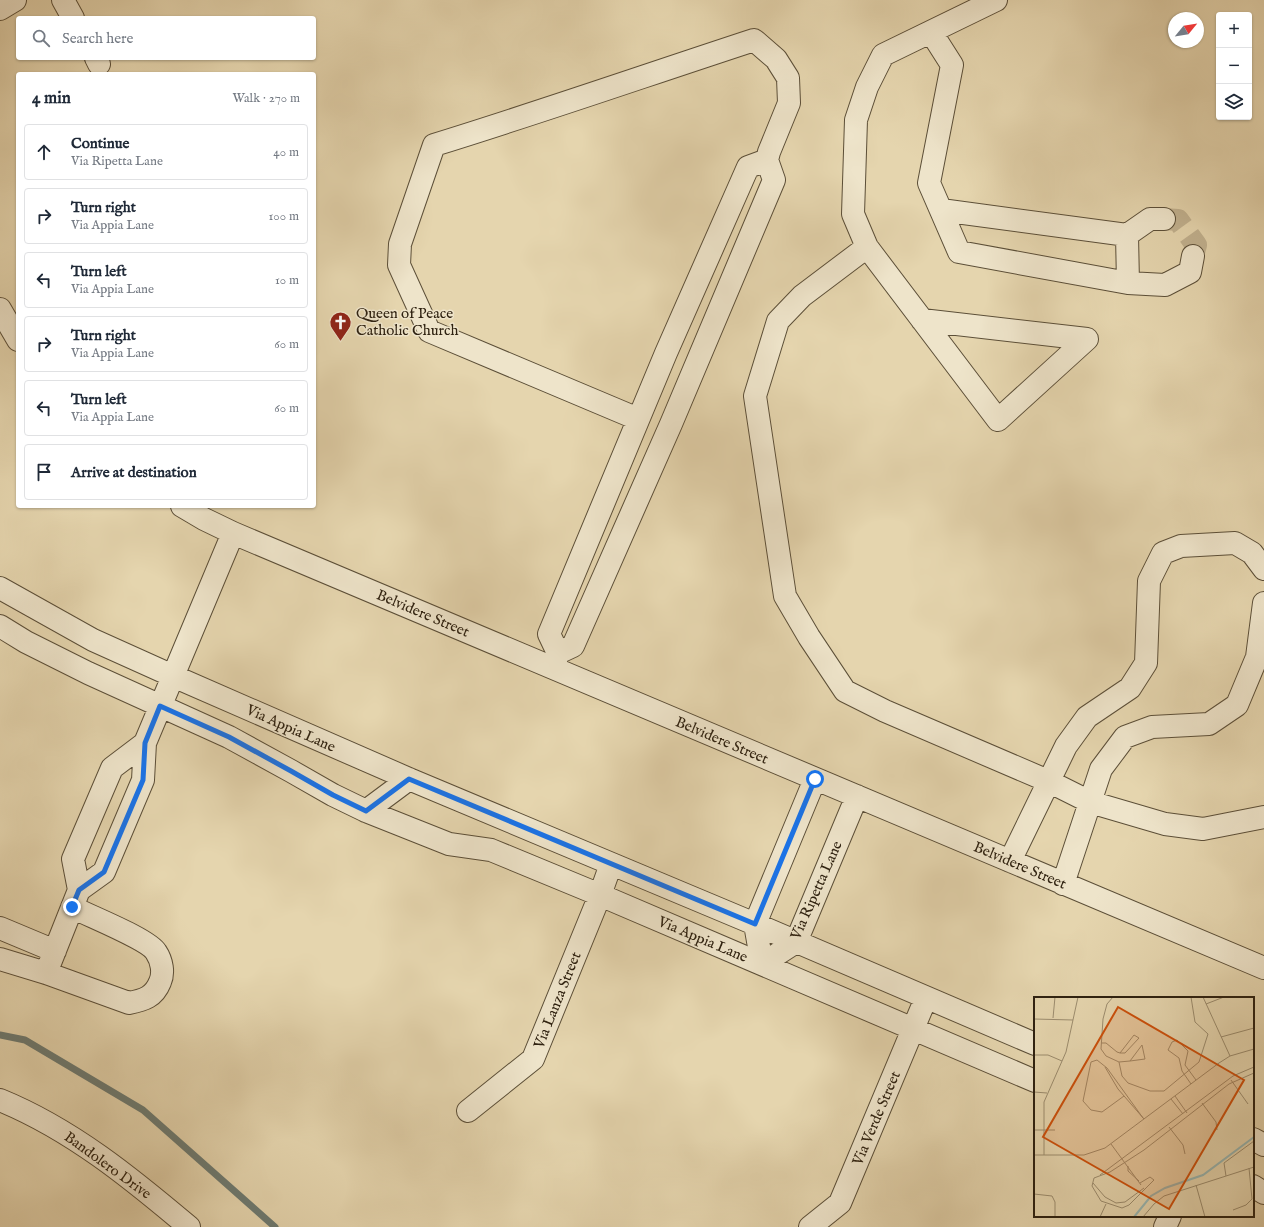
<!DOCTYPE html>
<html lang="en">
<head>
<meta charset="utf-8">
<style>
	:root { --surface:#fff; --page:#f2f2f3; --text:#1f2937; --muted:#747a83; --line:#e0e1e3 }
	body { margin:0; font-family:"IM FELL English",serif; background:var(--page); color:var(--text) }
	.controls { position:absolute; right:12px; top:12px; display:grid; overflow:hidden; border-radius:4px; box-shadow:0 1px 3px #0004 }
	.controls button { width:36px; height:36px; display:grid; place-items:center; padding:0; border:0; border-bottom:1px solid var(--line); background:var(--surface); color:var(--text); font:20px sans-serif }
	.compass { position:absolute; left:1168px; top:12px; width:36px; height:36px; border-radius:50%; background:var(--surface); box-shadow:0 1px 3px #0004; rotate:60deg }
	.stop { position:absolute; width:12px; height:12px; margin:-9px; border:3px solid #1a73e8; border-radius:50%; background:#fff }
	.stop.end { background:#1a73e8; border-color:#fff; box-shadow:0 1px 4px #0008 }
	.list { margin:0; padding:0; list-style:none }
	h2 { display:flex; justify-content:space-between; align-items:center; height:52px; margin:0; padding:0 16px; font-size:17px }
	h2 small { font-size:13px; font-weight:400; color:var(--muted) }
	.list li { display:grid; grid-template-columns:26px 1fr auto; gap:12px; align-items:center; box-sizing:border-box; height:56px; margin:0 8px 8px; padding:0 8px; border:1px solid var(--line); border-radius:4px }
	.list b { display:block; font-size:15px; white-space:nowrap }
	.list p { margin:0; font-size:13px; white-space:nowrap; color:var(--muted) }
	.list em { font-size:13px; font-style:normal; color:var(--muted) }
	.icon { flex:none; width:22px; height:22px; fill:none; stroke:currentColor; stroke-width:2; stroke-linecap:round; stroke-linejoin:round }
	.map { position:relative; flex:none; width:1264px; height:1227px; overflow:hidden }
	.search { position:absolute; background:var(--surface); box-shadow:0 1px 3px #0004; left:16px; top:16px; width:300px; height:44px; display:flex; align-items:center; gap:10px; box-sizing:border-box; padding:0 14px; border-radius:4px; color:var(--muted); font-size:15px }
	.panel { position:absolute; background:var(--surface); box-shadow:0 1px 3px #0004; left:16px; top:72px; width:300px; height:436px; border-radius:4px }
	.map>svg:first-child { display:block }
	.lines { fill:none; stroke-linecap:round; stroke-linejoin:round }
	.stream { stroke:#6e7b72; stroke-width:7 }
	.minor-tunnel { stroke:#c1b18f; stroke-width:22; stroke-dasharray:22 11; stroke-linecap:butt }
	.minor-casing { stroke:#5c4f38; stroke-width:24 }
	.minor { stroke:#eee4ca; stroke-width:22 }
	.route { stroke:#1a73e8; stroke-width:5 }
	.labels { text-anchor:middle; stroke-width:3; stroke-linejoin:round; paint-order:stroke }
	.poi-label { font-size:15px; fill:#2f2211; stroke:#eee4ca; text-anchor:start }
	.street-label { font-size:15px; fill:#2f2211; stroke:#eee4ca }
	.inset-river { fill:none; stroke:#98b7b3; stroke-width:2 }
	.inset-road { fill:none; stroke:#9c8d6f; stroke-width:1 }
	.view { fill:#cc510d; fill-opacity:0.15; stroke:#cc510d; stroke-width:2 }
	.inset-edge { fill:none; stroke:#2f2211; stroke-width:2 }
</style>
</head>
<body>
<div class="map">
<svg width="1264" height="1227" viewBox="0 0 1264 1227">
	<rect width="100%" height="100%" fill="#e5d5ae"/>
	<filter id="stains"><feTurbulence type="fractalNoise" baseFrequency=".005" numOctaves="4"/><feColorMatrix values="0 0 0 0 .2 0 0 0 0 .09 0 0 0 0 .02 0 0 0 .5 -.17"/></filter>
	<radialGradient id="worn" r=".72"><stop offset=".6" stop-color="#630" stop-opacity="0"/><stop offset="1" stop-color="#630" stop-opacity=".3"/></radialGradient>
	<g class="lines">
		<path class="stream" d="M0 1035 25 1040 143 1110 275 1227"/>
		<path class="minor-tunnel" d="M1164 219 1178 220 1196 245 1193 256"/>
		<defs>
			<path id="minor" d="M63 0 73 18
				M996 0 883 55 867 87 856 120 853 214 867 247 802 296 778 321 755 396 785 596 809 637 845 691 885 711 1048 781 1090 802 1165 824 1203 829 1264 817
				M0 9 15 0
				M931 32 952 65 929 183 959 252 1128 283 1127 235 941 210
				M96 58 99 64
				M1127 235 1150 219H1164
				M867 247 998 420 1087 339 922 320
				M1128 283 1165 285 1190 272 1193 256
				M0 309 18 340
				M182 506 204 519 233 533 1264 968
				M0 588 93 640 173 676 409 779 755 924 1035 1044
				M0 626 26 642 88 673 229 737 291 771 333 795 366 811 449 844 491 850 600 895 1035 1081
				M558 653 573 646 671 424 774 180 767 160 769 152 789 103 788 78 776 59 754 40C647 75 541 112 434 145L400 244 399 265 429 331 638 419
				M554 667 558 653 549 634 666 353 748 167 767 160
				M815 779 755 924 762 964 796 942 857 796
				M366 811 409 779
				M1010 861 1066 746 1087 717 1130 688 1146 663 1149 581 1163 553 1181 546 1235 543 1252 553 1264 569
				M1063 884 1101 769 1125 737 1152 727 1209 724 1237 705 1257 657 1264 603
				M79 890 73 859 112 768 145 743
				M0 928 55 951
				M0 959 46 973 129 1003C144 1000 154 997 160 982 164 973 162 961 156 952 148 939 89 916 72 907
				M46 973 79 890 104 872 143 780 145 743 233 533
				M0 1100C71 1129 131 1178 189 1227
				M468 1111 533 1059 600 895 611 864
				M1253 1139 1264 1145
				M1253 1186 1264 1193
				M810 1227 840 1203 926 998
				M1165 1227 1170 1216"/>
		</defs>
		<use href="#minor" class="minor-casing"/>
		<use href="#minor" class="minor"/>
	</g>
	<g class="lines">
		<path class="route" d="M72 907 79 890 104 872 143 780 145 743 160 706 229 737 291 771 333 795 366 811 409 779 755 924 815 779"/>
	</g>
	<defs>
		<symbol id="church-pin" viewBox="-11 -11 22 30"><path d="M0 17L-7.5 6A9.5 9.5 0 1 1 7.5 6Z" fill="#8f2418" stroke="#eee4ca"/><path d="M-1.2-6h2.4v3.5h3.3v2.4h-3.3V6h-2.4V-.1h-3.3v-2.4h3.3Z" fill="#fff"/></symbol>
	</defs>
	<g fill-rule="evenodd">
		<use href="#church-pin" x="328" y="310" width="25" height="34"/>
	</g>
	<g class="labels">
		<g class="poi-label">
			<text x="356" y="318">Queen of Peace<tspan x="356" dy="17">Catholic Church</tspan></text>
		</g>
		<g class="street-label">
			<text transform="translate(423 613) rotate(23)" y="5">Belvidere Street</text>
			<text transform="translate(291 728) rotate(24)" y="5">Via Appia Lane</text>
			<text transform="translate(722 740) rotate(23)" y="5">Belvidere Street</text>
			<text transform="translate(1020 865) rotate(23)" y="5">Belvidere Street</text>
			<text transform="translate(816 890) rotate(-66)" y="5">Via Ripetta Lane</text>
			<text transform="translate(703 939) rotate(23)" y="5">Via Appia Lane</text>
			<text transform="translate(557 1000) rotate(-68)" y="5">Via Lanza Street</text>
			<text transform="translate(876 1118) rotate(-67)" y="5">Via Verde Street</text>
			<text transform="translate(108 1165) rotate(36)" y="5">Bandolero Drive</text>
		</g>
	</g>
	<g transform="translate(1034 997)">
		<rect width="220" height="220" fill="#e5d5ae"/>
		<path class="inset-river" d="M100 220 117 199 131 191 169 178 220 140"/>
		<path class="inset-road" d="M79 0 73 7 69 22 67 52 72 59 85 65 88 79 94 86 116 94H130L165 65 174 37 161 25 157 0M169 0 196 59M172 7 190 0M19 21 21 0M0 22 39 23M187 40 220 31M67 46H72L83 55 86 56H91L105 41 100 38 86 56M0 58H14L28 64M85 65 96 64 111 62 108 48 96 64M71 70 84 92 110 122M197 83 214 107M157 87 148 74 145 61 134 53 138 45 143 43 154 54 151 68 162 83M0 95 13 96M90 99 68 115 57 113 49 104 57 65 63 63 73 71 109 121M141 99 153 116M137 102 149 117M168 106 182 125 183 133M135 130 149 148 151 157M0 133H21M77 147 107 188M0 158H50L71 151 185 66 196 59 220 52M10 158V105L32 55 44 0M94 169V174L105 184M66 178 199 79 220 70M192 179 190 166 220 144M59 186 71 200 82 206 91 205 110 191M106 186 116 180 120 183 95 208 88 211 67 204 58 189 60 181 76 175 110 153 195 87 220 76M162 188 171 220M0 197 18 199 21 205V220M199 213 212 208 218 202 215 171M66 220 72 207M109 220 120 207 130 199 220 170"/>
		<path class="view" d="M84 10 210 83 135 212 9 140Z"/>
		<rect width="220" height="220" class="inset-edge"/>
	</g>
	<rect width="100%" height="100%" filter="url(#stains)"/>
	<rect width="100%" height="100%" fill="url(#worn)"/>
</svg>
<div class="controls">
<button>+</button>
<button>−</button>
<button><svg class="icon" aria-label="layers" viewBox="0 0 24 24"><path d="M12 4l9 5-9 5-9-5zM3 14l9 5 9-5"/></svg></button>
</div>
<svg class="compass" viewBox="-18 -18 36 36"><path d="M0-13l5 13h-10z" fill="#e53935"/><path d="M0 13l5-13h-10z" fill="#747a83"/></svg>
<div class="stop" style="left:815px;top:779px"></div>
<div class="stop end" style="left:72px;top:907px"></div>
<div class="search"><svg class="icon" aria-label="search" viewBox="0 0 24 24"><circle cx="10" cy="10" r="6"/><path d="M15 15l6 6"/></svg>Search here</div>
<section class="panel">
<h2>4 min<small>Walk · 270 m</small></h2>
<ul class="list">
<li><svg class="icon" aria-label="ahead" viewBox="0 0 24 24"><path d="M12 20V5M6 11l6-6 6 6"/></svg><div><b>Continue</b><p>Via Ripetta Lane</p></div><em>40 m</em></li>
<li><svg class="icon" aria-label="right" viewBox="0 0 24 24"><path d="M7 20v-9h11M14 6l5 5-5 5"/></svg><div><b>Turn right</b><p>Via Appia Lane</p></div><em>100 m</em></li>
<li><svg class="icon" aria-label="left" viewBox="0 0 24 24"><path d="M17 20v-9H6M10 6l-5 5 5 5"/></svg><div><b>Turn left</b><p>Via Appia Lane</p></div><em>10 m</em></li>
<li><svg class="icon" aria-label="right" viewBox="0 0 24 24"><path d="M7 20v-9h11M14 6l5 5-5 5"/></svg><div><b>Turn right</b><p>Via Appia Lane</p></div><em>60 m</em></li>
<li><svg class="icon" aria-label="left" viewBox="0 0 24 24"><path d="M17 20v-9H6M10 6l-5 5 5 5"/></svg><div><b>Turn left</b><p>Via Appia Lane</p></div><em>60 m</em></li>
<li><svg class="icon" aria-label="arrive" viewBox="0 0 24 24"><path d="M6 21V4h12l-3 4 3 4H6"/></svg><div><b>Arrive at destination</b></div></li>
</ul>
</section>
</div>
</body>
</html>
